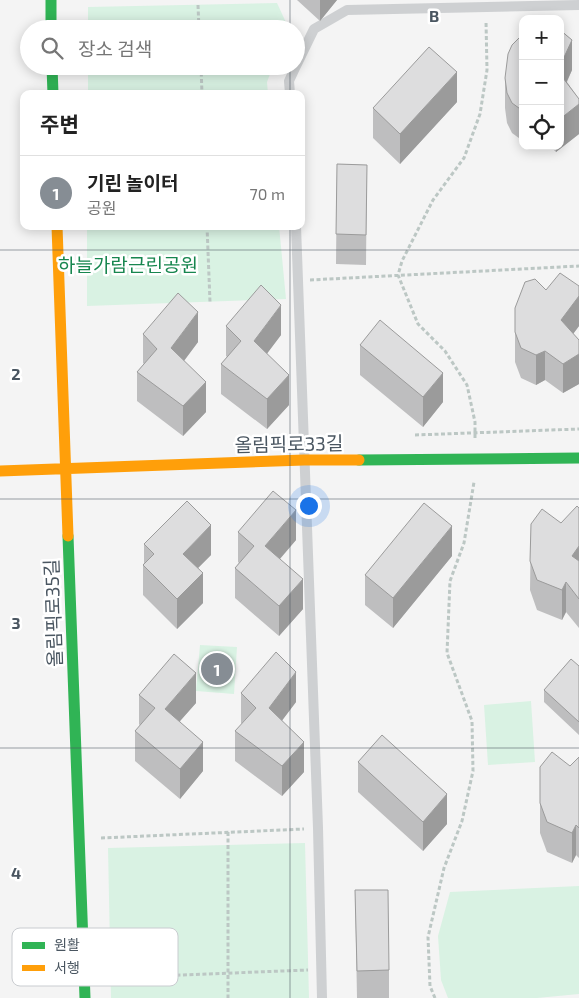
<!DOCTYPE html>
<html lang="ko">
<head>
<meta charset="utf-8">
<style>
	:root { --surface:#fff; --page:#f6f6f6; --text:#222; --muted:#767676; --line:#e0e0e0; --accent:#868d94 }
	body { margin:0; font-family:"Exo 2","Noto Sans KR",sans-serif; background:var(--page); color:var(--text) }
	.controls { position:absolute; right:15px; top:15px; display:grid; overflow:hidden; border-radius:10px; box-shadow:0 2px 12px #0003 }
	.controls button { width:45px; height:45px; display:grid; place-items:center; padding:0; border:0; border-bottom:1px solid var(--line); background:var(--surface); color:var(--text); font:25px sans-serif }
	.you { position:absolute; left:308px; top:505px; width:18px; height:18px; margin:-12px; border:4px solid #fff; border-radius:50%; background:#1a73e8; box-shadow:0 0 0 8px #1a73e833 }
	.badge { display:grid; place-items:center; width:32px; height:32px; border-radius:50%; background:var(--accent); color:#fff; font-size:16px; font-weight:700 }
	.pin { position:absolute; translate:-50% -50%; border:2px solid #fff; box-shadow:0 1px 5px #0006 }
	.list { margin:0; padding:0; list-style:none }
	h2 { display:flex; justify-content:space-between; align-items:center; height:65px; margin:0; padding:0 20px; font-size:21px }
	h2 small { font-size:16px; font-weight:400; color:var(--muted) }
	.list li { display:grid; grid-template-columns:32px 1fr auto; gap:15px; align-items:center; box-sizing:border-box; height:75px; padding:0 20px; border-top:1px solid var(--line) }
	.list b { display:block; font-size:19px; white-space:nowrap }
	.list p { margin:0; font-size:16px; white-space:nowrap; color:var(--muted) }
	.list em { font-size:16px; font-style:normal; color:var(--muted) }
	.icon { flex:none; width:28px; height:28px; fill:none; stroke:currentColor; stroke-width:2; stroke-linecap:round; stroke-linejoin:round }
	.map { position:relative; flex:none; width:579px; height:998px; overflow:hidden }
	.search { position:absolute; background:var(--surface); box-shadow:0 2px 12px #0003; left:20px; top:20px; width:285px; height:55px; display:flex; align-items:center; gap:12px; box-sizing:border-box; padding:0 18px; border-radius:28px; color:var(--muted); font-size:19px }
	.panel { position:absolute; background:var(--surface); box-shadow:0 2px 12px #0003; left:20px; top:90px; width:285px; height:140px; border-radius:10px }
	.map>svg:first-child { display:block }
	.green { fill:#d9f2e3 }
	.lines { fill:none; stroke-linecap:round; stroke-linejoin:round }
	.path { stroke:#bcc7c4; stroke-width:3; stroke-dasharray:4 2.5; stroke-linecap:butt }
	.lane { stroke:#ced0d2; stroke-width:10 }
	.fast { stroke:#30b455; stroke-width:11 }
	.slow { stroke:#ff9f0a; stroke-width:11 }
	.wall { fill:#bebebf }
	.shaded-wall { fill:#9b9b9b }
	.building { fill:#ddddde; stroke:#9b9b9b }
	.grid { fill:none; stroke:#4a5661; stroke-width:1; stroke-opacity:0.55 }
	.labels { text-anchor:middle; stroke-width:5; stroke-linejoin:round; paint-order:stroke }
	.park-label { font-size:19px; fill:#17864f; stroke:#fff }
	.street-label { font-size:19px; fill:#4a5661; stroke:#fff }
	.key { fill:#fff; stroke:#c9ccd0; stroke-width:1 }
	.key-label { font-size:14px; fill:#4a5661 }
	.grid-label { font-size:16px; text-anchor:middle; font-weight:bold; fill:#4a5661; stroke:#fff; stroke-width:5; stroke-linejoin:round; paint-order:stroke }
</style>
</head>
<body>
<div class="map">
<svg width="579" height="998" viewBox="0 0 579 998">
	<rect width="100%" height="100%" fill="#f4f4f4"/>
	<path class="green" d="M277 3 289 29H88V7Z
		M88 66H273L267 82 268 94H88Z
		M87 226H279L286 299 87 306Z
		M200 645 237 647 234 694 196 691Z
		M531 701 535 762 488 765 484 705Z
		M305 843 309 998H111L108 848Z
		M579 886V994L537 998H448L441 980 438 936 450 892Z"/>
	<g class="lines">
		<path class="path" d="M198 5 199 29
			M28 36 29 48
			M201 66 202 94
			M207 226 210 302
			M310 280 579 266
			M415 435 579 429
			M475 438V422L467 385 445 351 418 324 398 275 402 261 433 200 464 158 480 114 487 70 486 21
			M228 832V998
			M101 838 304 829
			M105 978 308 970
			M435 998 430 986 428 937 444 868 462 821 473 771 472 721 447 653 450 581 464 543 474 482"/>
		<path class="lane" d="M296 66 314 29 347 10 579 5
			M290 94 289 81 296 66
			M296 226 318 828 322 998"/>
		<path class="fast" d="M51 0V29
			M52 66 53 94
			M359 460 579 458
			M68 536 85 998"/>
		<path class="slow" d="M57 226 68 536
			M0 471 304 460H359"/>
	</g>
	<path class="wall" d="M297 0H337L320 21Z
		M560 30 572 40V70L567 82 579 99V134L556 152 550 146H560Z
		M523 34V141L512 133 507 123 505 108V78Z
		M457 102 400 164 373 138V108Z
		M337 164 367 165 366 265 336 264Z
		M579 286V326L573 334 579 340V384L563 393 545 380 536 385 521 378 515 362V308L546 290Z
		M226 326 281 335 267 353 289 405 267 429 221 394V364L227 357 226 356Z
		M143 334 198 342 184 361 206 412 183 436 137 401V372L144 364 143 363Z
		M360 345 443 402 423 427 360 375Z
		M579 508V628L566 612 562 620 537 610 530 590 531 524 561 523Z
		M238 532 296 540 280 559 303 609 279 636 235 598V568L239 563 238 562Z
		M144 544 211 555 198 568 203 603 177 629 143 595V565L144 563Z
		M452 556 393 628 365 605V575Z
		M579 666V735L544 702V690Z
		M241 693 296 702 282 720 304 772 282 796 235 761V731L242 724 241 723Z
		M139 695 196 703 180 721 203 771 180 799 135 761V731L140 726 139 724Z
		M579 757V858L576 855 572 863 547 852 540 833V767L570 766Z
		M358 762 447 824 423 851 358 792Z
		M355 890 389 970V998H357Z"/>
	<path class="shaded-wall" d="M320 0H337L320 21Z
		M572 40V70L560 96V66Z
		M457 72V102L400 164V134Z
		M579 104V134L556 152V146H560V119Z
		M579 296V326L561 350V320Z
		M281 305V335L254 371V341Z
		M198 312V342L171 378V348Z
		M545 351V380L536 385V355Z
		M579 354V384L563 393V364Z
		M443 373V402L423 427V397Z
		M289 375V405L267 429V399Z
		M206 382V412L183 436V406Z
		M296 510V540L265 576V546Z
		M211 525V555L183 583V554Z
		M452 526V556L393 628V598Z
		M579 546V576L572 556Z
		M203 573V603L177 629V599Z
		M303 579V609L279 636V606Z
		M566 582V612L562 620V590Z
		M296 672V702L269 738V708Z
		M196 673V703L165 738V709Z
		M203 742V771L180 799V769Z
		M304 742V772L282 796V766Z
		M447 794V824L423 851V822Z
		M576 825V855L572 863V833Z"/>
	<path class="building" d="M560 30 572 40 560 66Z
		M523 34V111L512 103 507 93 505 78 508 54 512 45Z
		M429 47 457 72 400 134 373 108Z
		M560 74 579 99V104L560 119Z
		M337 164 367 165 366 235 336 234Z
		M560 273 579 286V296L561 320 579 340V354L563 364 545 351 536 355 521 348 515 332V308L525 282 535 279 546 290Z
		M261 285 281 305 254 341 289 375 267 399 221 364 241 341 226 326Z
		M178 293 198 312 171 348 206 382 183 406 137 372 157 349 143 334Z
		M380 320 443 373 423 397 360 345Z
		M273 491 296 510 265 546 303 579 279 606 235 568 254 546 238 532Z
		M187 501 211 525 183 554 203 573 177 599 143 565 154 554 144 544Z
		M424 503 452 526 393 598 365 575Z
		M577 506 579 508V546L572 556 579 561V599L566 582 562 590 537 580 530 561 531 524 542 509 561 523Z
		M276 652 296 672 269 708 304 742 282 766 235 731 256 708 241 693Z
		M174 654 196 673 165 709 203 742 180 769 135 731 155 708 139 695Z
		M571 659 579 666V722L544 690Z
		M382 735 447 794 423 822 358 762Z
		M552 752 570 766 579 757V828L576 825 572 833 547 822 540 803V767Z
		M355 890H388L389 970 357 971Z"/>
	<path class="grid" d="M290 0V29M290 66V94M290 226V998M0 250H579M0 499H579M0 748H579"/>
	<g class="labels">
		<g class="park-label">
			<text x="128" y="272">하늘가람근린공원</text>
		</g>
		<g class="street-label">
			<text transform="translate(289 444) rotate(-1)" y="7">올림픽로33길</text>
			<text transform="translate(53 613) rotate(-92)" y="7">올림픽로35길</text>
		</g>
	</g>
	<rect x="12" y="928" width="166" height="58" rx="8" class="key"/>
	<rect x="22" y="942" width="23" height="7" fill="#30b455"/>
	<rect x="22" y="965" width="23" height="6" fill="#ff9f0a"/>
	<g class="key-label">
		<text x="54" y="950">원활</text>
		<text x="54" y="973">서행</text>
	</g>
	<g class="grid-label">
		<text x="434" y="22">B</text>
		<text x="16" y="380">2</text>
		<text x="16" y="629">3</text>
		<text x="16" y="879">4</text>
	</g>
</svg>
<div class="controls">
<button>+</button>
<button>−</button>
<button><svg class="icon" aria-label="locate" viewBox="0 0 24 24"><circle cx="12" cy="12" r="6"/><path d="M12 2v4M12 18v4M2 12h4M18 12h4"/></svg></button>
</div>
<div class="you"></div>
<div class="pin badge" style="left:217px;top:669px">1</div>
<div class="search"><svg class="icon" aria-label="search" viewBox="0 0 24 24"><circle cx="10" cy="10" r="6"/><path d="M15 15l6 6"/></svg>장소 검색</div>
<section class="panel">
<h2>주변<small></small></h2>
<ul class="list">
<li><span class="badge">1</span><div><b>기린 놀이터</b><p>공원</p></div><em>70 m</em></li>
</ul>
</section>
</div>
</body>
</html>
